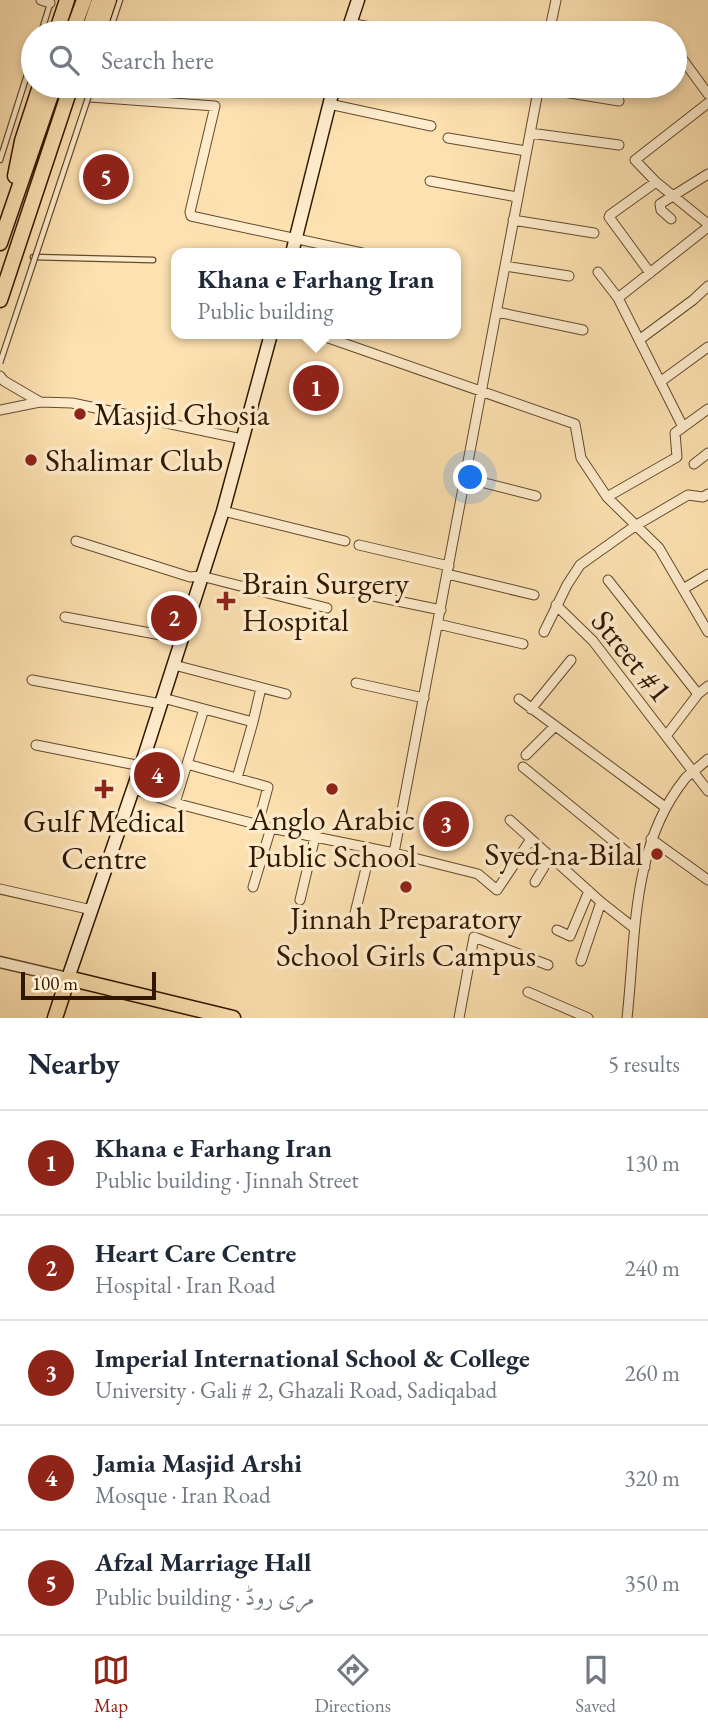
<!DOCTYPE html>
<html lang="en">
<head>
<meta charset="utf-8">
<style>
	:root { --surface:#fff; --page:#f2f2f3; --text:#1f2937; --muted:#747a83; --line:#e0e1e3; --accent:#8f2418 }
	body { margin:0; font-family:"EB Garamond",Amiri,serif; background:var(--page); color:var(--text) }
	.scale { position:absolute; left:21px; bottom:18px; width:135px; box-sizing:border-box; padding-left:7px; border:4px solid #311700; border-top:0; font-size:19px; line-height:24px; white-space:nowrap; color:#311700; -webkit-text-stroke:5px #feeccc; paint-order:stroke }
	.you { position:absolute; left:471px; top:478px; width:24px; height:24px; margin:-18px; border:5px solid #fff; border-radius:50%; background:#1a73e8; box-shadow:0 0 0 10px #1a73e833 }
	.badge { display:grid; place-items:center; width:46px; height:46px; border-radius:50%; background:var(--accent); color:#fff; font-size:23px; font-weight:700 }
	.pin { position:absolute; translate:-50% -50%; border:4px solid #fff; box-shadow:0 2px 7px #0006 }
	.popup { position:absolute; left:171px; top:248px; width:290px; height:91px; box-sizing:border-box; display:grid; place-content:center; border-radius:14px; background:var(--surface); filter:drop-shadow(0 2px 5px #0005); font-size:23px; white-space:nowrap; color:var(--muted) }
	.popup b { font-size:26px; color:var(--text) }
	.popup::after { content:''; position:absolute; left:50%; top:100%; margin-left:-14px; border:14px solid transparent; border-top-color:var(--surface) }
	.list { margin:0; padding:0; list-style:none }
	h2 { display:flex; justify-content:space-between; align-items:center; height:91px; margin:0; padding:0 28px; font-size:30px }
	h2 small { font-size:23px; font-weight:400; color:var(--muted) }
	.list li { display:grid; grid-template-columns:46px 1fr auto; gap:21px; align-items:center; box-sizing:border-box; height:105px; padding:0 28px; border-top:2px solid var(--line) }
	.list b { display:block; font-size:26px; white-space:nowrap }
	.list p { margin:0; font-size:23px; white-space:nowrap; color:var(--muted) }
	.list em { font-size:23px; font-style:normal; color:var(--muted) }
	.icon { flex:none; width:38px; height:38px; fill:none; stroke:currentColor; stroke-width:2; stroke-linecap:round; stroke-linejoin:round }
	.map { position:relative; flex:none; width:708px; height:1018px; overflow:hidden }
	.search { position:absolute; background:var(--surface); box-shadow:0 4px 10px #0003; left:21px; right:21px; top:21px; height:77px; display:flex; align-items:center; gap:18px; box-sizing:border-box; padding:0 24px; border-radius:38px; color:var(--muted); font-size:26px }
	.sheet { height:616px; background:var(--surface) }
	nav { display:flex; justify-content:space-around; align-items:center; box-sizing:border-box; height:98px; border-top:2px solid var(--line); background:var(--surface); font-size:19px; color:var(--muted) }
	nav a { display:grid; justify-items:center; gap:4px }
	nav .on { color:var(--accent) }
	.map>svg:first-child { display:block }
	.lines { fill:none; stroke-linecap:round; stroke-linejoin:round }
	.service-casing { stroke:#644a2c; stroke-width:7 }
	.minor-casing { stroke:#644a2c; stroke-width:11 }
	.tertiary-casing { stroke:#644a2c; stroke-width:13 }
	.secondary-casing { stroke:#311700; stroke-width:15 }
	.primary-casing { stroke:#311700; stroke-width:17 }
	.service { stroke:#feeccc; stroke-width:4.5 }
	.minor { stroke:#feeccc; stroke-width:9 }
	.tertiary { stroke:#feeccc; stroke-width:10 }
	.secondary { stroke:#feeccc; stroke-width:12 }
	.primary { stroke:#fde1b1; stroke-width:14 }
	.service-bridge-casing { stroke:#644a2c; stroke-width:7; stroke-linecap:butt }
	.service-bridge { stroke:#feeccc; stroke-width:4.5 }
	.poi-dot { fill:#8f2418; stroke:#feeccc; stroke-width:2.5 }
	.labels { text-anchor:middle; stroke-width:7; stroke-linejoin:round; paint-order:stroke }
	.poi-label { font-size:32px; fill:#311700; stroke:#feeccc; text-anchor:start }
	.street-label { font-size:32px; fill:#311700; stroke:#feeccc }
</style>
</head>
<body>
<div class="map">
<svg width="708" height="1018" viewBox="0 0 708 1018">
	<rect width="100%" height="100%" fill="#fde1b1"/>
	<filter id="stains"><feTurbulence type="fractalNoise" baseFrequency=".00286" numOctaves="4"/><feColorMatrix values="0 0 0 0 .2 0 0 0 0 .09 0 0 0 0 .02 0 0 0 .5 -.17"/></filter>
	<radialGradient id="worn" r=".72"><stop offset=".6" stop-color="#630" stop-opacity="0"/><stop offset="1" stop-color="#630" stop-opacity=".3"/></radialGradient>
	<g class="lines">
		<defs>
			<path id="service" d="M41 33 50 4
				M109 33 120 0
				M0 160 33 56
				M33 257 153 260"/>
			<path id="minor" d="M41 0 50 3
				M349 23 402 33
				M549 33 556 0
				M675 49 708 94
				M539 88 619 101
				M90 97 215 106 190 212 191 216 362 253
				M708 103 635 160 656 182 708 224
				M329 104 431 126
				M530 133 619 145
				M448 138 526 151
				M430 181 517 197
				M671 219 661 210 660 204 708 174
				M513 220 594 233
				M505 266 569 276
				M598 272 618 298 683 427
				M650 273 609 217 610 215 656 182
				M618 298 708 227
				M497 312 583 330
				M317 334 575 424 581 458 607 497 659 548 708 632
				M639 340 693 300 708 286
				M0 376 4 381 40 402 0 410
				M660 382 708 347
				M40 402 72 403 242 439
				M694 464 708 453
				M465 478 536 496
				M607 497 677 457 675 433 708 409
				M223 511 345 541
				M76 541 190 577 201 576 327 608
				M359 545 449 566
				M447 574 534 595
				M608 580 698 694
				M683 589 708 574
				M349 591 441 610
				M556 605 593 641 708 791
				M65 617 182 639
				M438 624 523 644
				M544 632 567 585 580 565 635 526 688 495 703 497 708 494
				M174 665 286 694
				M32 680 161 704
				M356 683 424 698
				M163 698 253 722 261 688
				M519 699 665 807
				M531 709 571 660
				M666 736 698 694 708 686
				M36 745 141 766
				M526 755 554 727
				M187 764 204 709
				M523 767 645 867
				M237 778 253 722
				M134 789 175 803 271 828 394 853 478 874 497 890 531 839
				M175 803 187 764 268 787 258 824
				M510 820 601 902 634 928
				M651 839 708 880
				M394 853 539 86
				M535 882 550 857
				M253 887 271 828
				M0 889 92 910
				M300 900 315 837
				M355 913 371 848
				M557 930 570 936 589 891
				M581 961 601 902
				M528 992 588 1018
				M459 1018 474 937 548 965
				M627 1018C636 937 631 847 684 780 687 775 701 766 708 759"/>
			<path id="tertiary" d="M0 962 68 978"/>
			<path id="secondary" d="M347 33 358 0
				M292 253 334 86
				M68 978 141 766 223 511 271 334"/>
			<path id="primary" d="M56 33 67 0
				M72 33 84 0
				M88 33 99 0
				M98 33 109 0
				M15 176 22 141 40 86
				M0 243 54 86
				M0 300 71 86
				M55 1018 68 978 233 1018"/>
		</defs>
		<use href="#service" class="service-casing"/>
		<use href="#minor" class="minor-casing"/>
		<use href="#tertiary" class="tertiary-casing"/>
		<use href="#secondary" class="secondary-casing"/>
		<use href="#primary" class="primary-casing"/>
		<use href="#service" class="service"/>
		<use href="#minor" class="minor"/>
		<use href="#tertiary" class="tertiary"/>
		<use href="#secondary" class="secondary"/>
		<use href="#primary" class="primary"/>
		<defs>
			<path id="service-bridge" d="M0 363 92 86"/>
		</defs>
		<use href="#service-bridge" class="service-bridge-casing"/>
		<use href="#service-bridge" class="service-bridge"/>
	</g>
	<g class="poi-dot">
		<circle cx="80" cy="414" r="7"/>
		<circle cx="31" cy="460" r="7"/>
		<path d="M222.5 590.5h7v7h7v7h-7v7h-7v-7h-7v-7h7z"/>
		<path d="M100.5 778.5h7v7h7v7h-7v7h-7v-7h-7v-7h7z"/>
		<circle cx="332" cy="789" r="7"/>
		<circle cx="657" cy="854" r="7"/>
		<circle cx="406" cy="887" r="7"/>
	</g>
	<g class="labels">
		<g class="poi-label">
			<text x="94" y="425">Masjid Ghosia</text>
			<text x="45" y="471">Shalimar Club</text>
			<text x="242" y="594">Brain Surgery<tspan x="242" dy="37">Hospital</tspan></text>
			<text x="332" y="830" text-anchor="middle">Anglo Arabic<tspan x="332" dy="37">Public School</tspan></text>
			<text x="104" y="832" text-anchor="middle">Gulf Medical<tspan x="104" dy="37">Centre</tspan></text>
			<text x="643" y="865" text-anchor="end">Syed-na-Bilal</text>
			<text x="406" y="929" text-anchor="middle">Jinnah Preparatory<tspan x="406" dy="37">School Girls Campus</tspan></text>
		</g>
		<g class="street-label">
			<text transform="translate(632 656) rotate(51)" y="11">Street #1</text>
		</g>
	</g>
	<rect width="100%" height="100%" filter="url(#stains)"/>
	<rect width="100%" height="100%" fill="url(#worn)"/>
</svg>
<div class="scale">100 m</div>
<div class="you"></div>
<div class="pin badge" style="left:316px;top:388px">1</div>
<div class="popup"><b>Khana e Farhang Iran</b>Public building</div>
<div class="pin badge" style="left:174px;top:618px">2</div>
<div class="pin badge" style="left:446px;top:824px">3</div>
<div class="pin badge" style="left:157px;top:775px">4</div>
<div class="pin badge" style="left:106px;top:177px">5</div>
<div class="search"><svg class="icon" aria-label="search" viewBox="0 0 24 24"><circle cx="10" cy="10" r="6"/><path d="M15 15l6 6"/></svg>Search here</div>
</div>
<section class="sheet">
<h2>Nearby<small>5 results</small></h2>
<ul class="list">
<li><span class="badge">1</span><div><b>Khana e Farhang Iran</b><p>Public building · Jinnah Street</p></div><em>130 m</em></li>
<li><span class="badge">2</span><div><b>Heart Care Centre</b><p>Hospital · Iran Road</p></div><em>240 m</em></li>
<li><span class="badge">3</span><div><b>Imperial International School &amp; College</b><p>University · Gali # 2, Ghazali Road, Sadiqabad</p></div><em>260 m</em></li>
<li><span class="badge">4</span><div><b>Jamia Masjid Arshi</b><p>Mosque · Iran Road</p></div><em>320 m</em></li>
<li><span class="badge">5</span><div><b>Afzal Marriage Hall</b><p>Public building · مری روڈ</p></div><em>350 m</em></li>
</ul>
</section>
<nav>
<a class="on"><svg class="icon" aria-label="map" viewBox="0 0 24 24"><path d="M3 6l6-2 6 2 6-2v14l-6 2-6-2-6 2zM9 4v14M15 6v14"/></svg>Map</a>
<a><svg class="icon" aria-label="directions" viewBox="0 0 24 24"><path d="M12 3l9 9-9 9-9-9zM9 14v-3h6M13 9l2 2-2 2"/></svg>Directions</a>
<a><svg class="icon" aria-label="saved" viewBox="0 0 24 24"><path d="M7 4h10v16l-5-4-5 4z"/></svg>Saved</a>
</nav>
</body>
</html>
